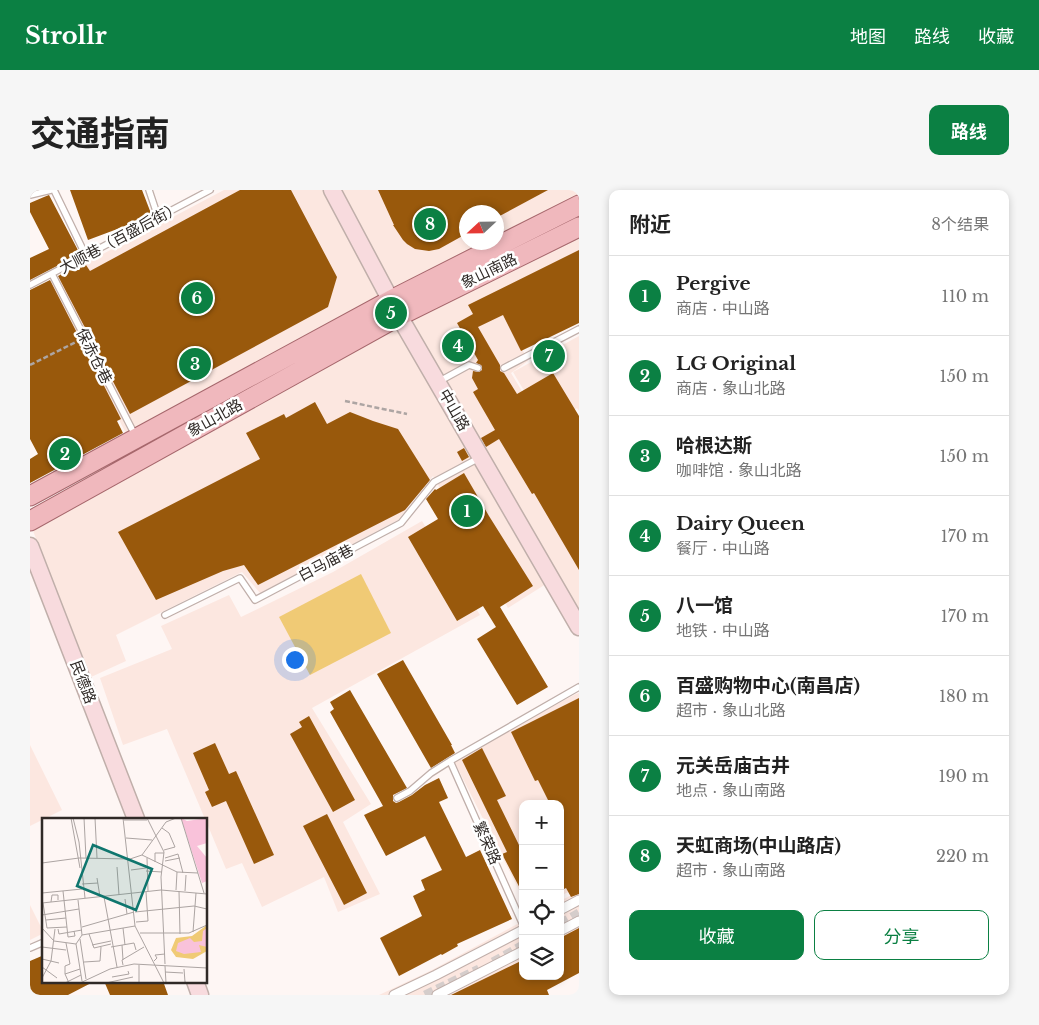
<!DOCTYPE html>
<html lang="zh">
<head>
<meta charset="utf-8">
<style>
	:root { --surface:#fff; --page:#f6f6f6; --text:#222; --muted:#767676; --line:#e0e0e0; --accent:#0b8043 }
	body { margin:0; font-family:"Libre Baskerville","Noto Sans SC",serif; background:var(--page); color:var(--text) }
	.controls { position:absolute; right:15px; bottom:15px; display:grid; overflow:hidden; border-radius:10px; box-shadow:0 2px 8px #0003 }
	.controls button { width:45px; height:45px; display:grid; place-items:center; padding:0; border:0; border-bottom:1px solid var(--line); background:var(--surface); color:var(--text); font:25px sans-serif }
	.compass { position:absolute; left:429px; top:15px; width:45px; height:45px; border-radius:50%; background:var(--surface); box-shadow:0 2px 8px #0003; rotate:248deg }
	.you { position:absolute; left:264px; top:469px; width:18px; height:18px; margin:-12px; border:4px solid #fff; border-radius:50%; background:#1a73e8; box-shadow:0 0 0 8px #1a73e833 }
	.badge { display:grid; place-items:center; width:32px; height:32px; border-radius:50%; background:var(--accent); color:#fff; font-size:16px; font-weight:700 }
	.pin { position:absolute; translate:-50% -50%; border:2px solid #fff; box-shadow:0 1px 5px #0006 }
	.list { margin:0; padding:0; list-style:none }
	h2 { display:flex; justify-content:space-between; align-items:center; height:65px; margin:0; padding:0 20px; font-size:21px }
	h2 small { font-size:16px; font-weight:400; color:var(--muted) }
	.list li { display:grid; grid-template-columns:32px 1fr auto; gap:15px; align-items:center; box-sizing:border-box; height:80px; padding:0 20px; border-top:1px solid var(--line) }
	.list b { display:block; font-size:19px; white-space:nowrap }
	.list p { margin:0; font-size:16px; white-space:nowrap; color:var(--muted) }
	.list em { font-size:16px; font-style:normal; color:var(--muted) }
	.actions { display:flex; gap:10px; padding:15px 20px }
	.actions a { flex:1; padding:11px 0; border:1px solid var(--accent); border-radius:10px; text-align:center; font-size:18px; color:var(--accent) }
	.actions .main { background:var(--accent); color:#fff }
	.icon { flex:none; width:28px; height:28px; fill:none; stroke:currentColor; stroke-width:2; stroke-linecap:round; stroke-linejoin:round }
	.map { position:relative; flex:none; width:549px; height:805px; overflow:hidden; border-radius:10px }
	header { display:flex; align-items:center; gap:30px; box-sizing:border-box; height:70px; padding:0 25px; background:var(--accent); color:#fff }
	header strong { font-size:24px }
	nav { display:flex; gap:28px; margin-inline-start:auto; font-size:18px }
	.intro { display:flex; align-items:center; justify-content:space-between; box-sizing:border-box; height:120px; padding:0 30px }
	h1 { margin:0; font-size:35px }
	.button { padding:12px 22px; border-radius:10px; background:var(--accent); color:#fff; font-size:18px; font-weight:700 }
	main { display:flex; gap:30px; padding:0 30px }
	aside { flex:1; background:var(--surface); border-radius:10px; box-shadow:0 2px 8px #0003 }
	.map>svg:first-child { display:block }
	.built { fill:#fce7e0; fill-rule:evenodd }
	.green { fill:#f0ca75 }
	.building { fill:#99590c }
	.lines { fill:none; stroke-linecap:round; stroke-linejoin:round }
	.pedestrian-tunnel { stroke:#d5cdcb; stroke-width:9; stroke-dasharray:9 4.5; stroke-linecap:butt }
	.service-casing { stroke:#c0afaa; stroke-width:8 }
	.pedestrian-casing { stroke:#c0afaa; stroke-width:11 }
	.secondary-casing { stroke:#c0afaa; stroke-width:19 }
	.primary-casing { stroke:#a6676c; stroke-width:21 }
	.path { stroke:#ada5a3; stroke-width:2.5; stroke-dasharray:5 2.5; stroke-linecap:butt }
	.service { stroke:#fff; stroke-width:5.5 }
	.pedestrian { stroke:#fff; stroke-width:9 }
	.secondary { stroke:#f8dbde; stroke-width:16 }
	.primary { stroke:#f0b8bd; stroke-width:19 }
	.labels { text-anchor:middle; stroke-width:5; stroke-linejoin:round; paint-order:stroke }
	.street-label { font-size:15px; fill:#302a27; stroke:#fff }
	.inset-road { fill:none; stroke:#aca4a2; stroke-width:1 }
	.view { fill:#0f766e; fill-opacity:0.15; stroke:#0f766e; stroke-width:2.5 }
	.inset-edge { fill:none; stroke:#302a27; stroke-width:2.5 }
</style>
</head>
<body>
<header>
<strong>Strollr</strong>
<nav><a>地图</a><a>路线</a><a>收藏</a></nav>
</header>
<div class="intro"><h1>交通指南</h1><a class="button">路线</a></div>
<main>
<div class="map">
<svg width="549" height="805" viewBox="0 0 549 805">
	<rect width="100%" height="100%" fill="#fef6f4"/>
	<path class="built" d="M194 0H549V91L477 128 498 171 481 183 549 296V437L516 394 478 418 403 286 368 330 230 403 212 382 86 445 96 471 61 487 3 341 114 278 18 93ZM437 22H467V52H437Z
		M549 146V221L547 218 515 236 483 182Z
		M392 331 450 425 282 518 341 614 313 632 350 704 308 722 294 687 232 717 212 673 196 679 176 631V629H175L137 539 93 555 70 488 142 459 131 436 199 405 211 427 303 382Z
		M549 503V697L530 706V614H493V708L423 569 546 504Z
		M0 555 32 620 0 636Z
		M549 701V753L530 762V711Z
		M0 715 14 743 0 750Z
		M493 731V780L442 805H349L402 780Z"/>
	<path class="green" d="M331 384 361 443 280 485 249 427Z"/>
	<path class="building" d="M40 0H112L122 26 58 50Z
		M210 0H261L307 87 298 117 100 224 28 86 54 72 60 81Z
		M348 0H518L466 28V22H436V44L409 59 399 61 385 59 377 54 373 50 363 35H364Z
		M19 5 50 64 0 90V68L19 59 0 22V13L14 7Z
		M549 60V133L491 161 473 125 448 137 470 175V181L474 183 487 204 523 183 549 226V380L504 303 502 304 469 249 456 257 451 248 465 240 443 202 448 199 442 188 443 181 449 182 452 180V177L451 175 446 173 448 170 427 133 443 124 438 115Z
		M20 90 91 229 87 231 93 243 0 293V269L8 264 0 249V100Z
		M285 212 297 234 320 222 343 231 368 239 400 290 375 320 228 395 214 375 193 381 126 410 88 342 230 269 216 243 254 224 256 228Z
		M434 258 439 267 432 271 427 262Z
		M434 283 459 326 503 396 470 417 518 497 487 515 447 449 466 437 453 416 427 431 378 347 408 329 396 309 405 299 406 300Z
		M373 470 422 555H421L425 563 401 578 347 484Z
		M320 500 377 598 363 605V611L366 613 369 612 382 605 395 595 409 588 418 608 409 612 436 667 450 660 482 729 427 754 428 756 412 765 411 764 369 786 350 748 392 726 383 706 395 700 391 690 412 680 395 646 356 666 334 625 353 616 300 522 304 519 300 512Z
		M549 508V704L541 707 536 698 530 701V614H520L508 590 505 591 481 542Z
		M279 526 325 610 303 622 260 544 272 537 269 532Z
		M185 553 199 584 206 581 244 665 224 674 196 611 182 617 175 602 179 600 163 563Z
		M452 558 476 606 467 610 489 655 493 654V704L472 664 477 662 432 570Z
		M297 624 337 703 314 715 273 636Z
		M549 738V783L517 800 519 805H421L493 770V786H530V748Z
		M14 765V791H65L38 805H0V771Z
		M74 791H133L138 805H80Z"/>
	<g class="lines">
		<path class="pedestrian-tunnel" d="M530 734 549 723
			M463 772 493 755
			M395 805 449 779"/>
		<defs>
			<path id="service" d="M24 0 56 66
				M119 0 128 27
				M0 5 21 0
				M22 84 106 247
				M0 95 180 0
				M474 178 549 139
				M408 192 439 175 448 178
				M135 425 210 388 225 410 371 333 404 292 449 268
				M420 571 493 735
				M367 608 380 601 401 583 420 571 549 497
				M0 758 14 752"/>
			<path id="pedestrian" d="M530 720 549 710
				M530 741 549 731
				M364 805 406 785 493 740
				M407 805 493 761"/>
			<path id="secondary" d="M302 0 369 126 549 437
				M0 356 106 629
				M165 791 170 805"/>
			<path id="primary" d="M0 306 361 110 549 15
				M0 331 369 126 549 37"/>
		</defs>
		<use href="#service" class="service-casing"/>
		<use href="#pedestrian" class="pedestrian-casing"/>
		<use href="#secondary" class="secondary-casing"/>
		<use href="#primary" class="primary-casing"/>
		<path class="path" d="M0 175 46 152
			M315 211 377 224"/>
		<use href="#service" class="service"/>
		<use href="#pedestrian" class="pedestrian"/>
		<use href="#secondary" class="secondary"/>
		<use href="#primary" class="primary"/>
	</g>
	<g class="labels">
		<g class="street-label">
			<text transform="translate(90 48) rotate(-28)" y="5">大顺巷（百盛后街）</text>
			<text transform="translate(459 81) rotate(-26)" y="5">象山南路</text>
			<text transform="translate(64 166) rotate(63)" y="5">保赤仓巷</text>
			<text transform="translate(424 220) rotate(60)" y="5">中山路</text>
			<text transform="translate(185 228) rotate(-29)" y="5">象山北路</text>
			<text transform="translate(296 373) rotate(-28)" y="5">白马庙巷</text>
			<text transform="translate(53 492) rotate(69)" y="5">民德路</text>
			<text transform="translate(457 653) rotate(66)" y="5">繁荣路</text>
		</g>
	</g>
	<g transform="translate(12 628)">
		<rect width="165" height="165" fill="#fef6f4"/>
		<path d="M165 107V133L151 141 134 139 129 132 134 120 150 118Z" fill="#f0ca75"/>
		<path d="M139 0 145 3 165 0V25L155 28 165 40V63L160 65ZM165 110V129L157 127 159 134 142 136 134 133 136 125 148 120 152 124 160 123 161 113Z" fill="#f9c2da"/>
		<path class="inset-road" d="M29 0 38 50M31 0 37 24 43 80M42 0 44 40M53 0 55 40M81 0 93 108 122 165M105 0 122 34 119 59 123 146M139 0 162 75M82 2H105M120 10 127 15 133 29 122 32M84 20 110 22M100 37 135 54 156 55M105 40 106 73M123 40 136 36 141 55M123 43 138 40M113 44V35H122M0 45 37 40 88 41 100 37 124 4 134 0M75 49 77 77M89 52 104 50M104 53 120 54M55 60 58 79M40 66 56 65M134 72 135 54M21 73 26 119 33 118 32 113M137 73 138 116M143 73 144 57M0 75 40 71M62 79 75 149M83 81 85 96M9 84 10 77H16V82M0 85 119 72 165 76M1 85 5 110 25 109M93 94 152 88 165 91M0 97 37 91M4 102 24 100M94 104 106 103 104 74M40 109 92 94M0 110 12 123 34 126 40 163M81 110 83 127M16 111 17 116 40 112M151 114 154 75M98 115H147L165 107M47 116 52 130 69 126M40 117 93 108M38 121 44 161M24 125 28 146 23 148V156L27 165M34 126 40 117 36 82M50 127 69 123M80 127 81 142M0 129 24 132M69 129 92 125 94 132M0 141 17 145M112 143 115 140 113 137 123 136M42 144 58 143 59 129M81 147 80 142 102 129M97 147V165M123 148 124 165M0 149 15 160M142 151 143 164 145 165M123 154 141 155M23 156 38 151M70 159 87 156 86 153M0 160 9 143 13 111M23 165 39 157M38 165 68 151 92 146 165 150M64 165 91 159"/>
		<path class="view" d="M51 27 110 51 94 92 35 68Z"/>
		<rect width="165" height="165" class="inset-edge"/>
	</g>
</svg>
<div class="controls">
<button>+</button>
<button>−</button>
<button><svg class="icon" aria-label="locate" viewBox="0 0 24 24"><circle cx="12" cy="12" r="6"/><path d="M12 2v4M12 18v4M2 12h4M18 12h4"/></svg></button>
<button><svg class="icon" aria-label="layers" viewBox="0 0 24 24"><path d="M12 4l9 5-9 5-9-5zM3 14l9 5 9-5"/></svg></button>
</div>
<svg class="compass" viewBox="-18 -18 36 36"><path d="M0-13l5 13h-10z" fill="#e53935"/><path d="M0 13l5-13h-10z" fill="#767676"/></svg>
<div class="you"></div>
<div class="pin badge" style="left:437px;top:321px">1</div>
<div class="pin badge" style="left:35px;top:264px">2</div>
<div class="pin badge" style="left:165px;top:174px">3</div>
<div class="pin badge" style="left:428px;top:156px">4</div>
<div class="pin badge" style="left:361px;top:123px">5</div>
<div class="pin badge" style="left:167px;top:108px">6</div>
<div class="pin badge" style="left:519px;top:166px">7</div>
<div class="pin badge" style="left:400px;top:34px">8</div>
</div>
<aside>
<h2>附近<small>8个结果</small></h2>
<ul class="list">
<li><span class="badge">1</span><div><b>Pergive</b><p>商店 · 中山路</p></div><em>110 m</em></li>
<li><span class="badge">2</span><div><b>LG Original</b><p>商店 · 象山北路</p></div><em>150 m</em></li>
<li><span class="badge">3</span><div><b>哈根达斯</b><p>咖啡馆 · 象山北路</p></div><em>150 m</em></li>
<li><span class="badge">4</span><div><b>Dairy Queen</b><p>餐厅 · 中山路</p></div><em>170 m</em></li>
<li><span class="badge">5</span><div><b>八一馆</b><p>地铁 · 中山路</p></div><em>170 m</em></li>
<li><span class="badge">6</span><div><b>百盛购物中心(南昌店)</b><p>超市 · 象山北路</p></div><em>180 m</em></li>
<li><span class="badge">7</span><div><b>元关岳庙古井</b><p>地点 · 象山南路</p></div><em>190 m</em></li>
<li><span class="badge">8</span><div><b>天虹商场(中山路店)</b><p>超市 · 象山南路</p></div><em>220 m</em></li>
</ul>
<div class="actions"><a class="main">收藏</a><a>分享</a></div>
</aside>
</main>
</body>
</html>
